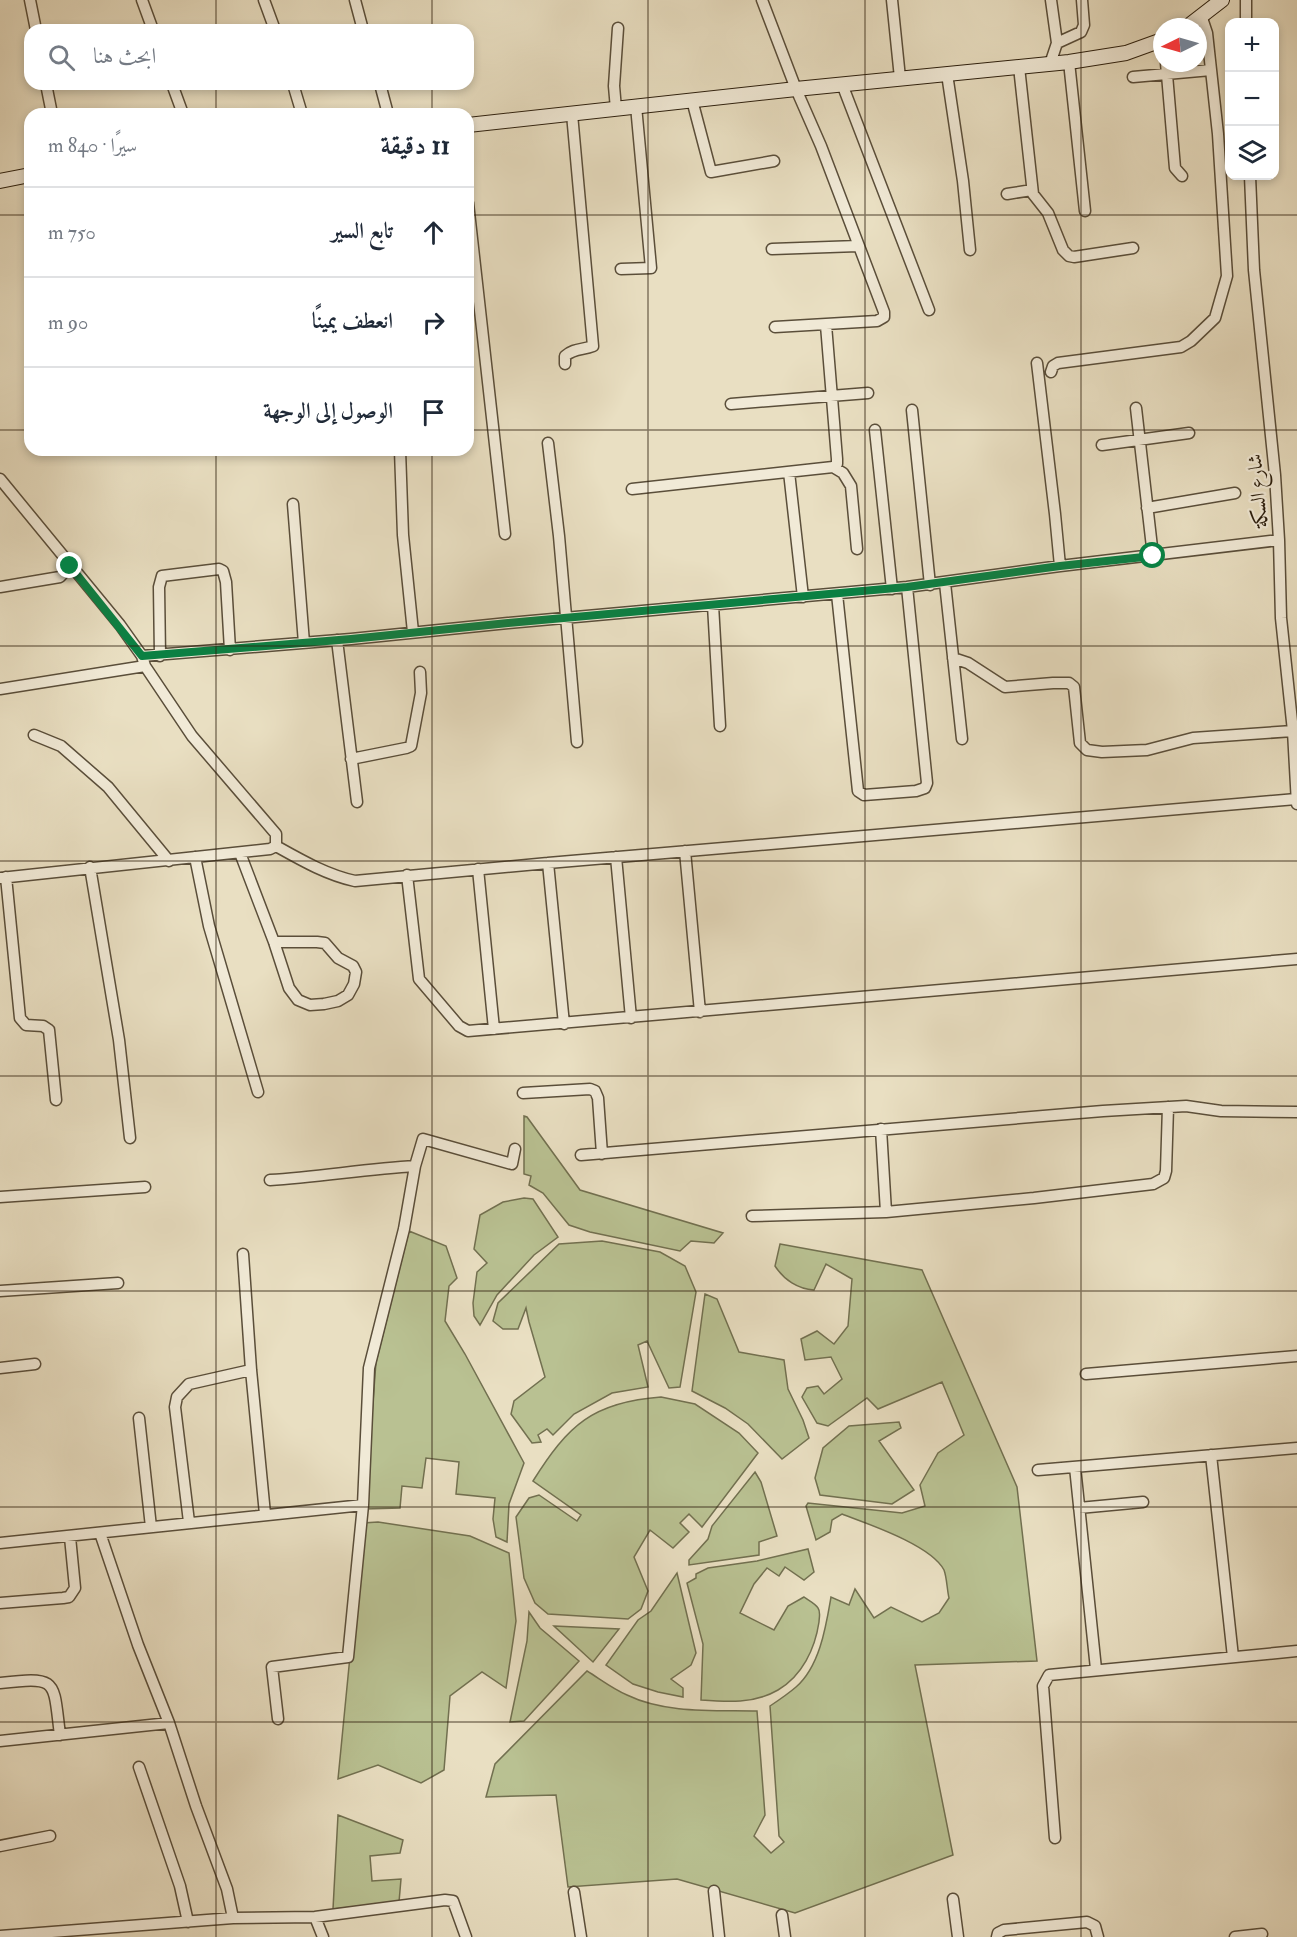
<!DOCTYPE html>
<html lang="ar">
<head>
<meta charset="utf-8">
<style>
	:root { --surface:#fff; --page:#f6f6f7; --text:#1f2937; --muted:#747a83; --line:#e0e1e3 }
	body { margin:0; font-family:"IM FELL Double Pica",Amiri,serif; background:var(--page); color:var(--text); direction:rtl }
	.controls { position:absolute; right:18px; top:18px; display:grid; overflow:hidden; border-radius:12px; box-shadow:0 3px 9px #0003 }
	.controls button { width:54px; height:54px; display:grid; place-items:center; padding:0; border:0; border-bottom:2px solid var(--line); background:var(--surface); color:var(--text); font:30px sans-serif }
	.compass { position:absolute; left:1153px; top:18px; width:54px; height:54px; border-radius:50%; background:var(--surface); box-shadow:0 3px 9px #0003; rotate:265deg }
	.stop { position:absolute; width:18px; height:18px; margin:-14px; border:4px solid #0b8043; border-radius:50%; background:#fff }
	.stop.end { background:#0b8043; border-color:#fff; box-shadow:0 2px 6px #0008 }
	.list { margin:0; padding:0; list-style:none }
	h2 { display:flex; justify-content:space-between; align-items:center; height:78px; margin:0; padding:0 24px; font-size:26px }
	h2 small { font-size:20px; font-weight:400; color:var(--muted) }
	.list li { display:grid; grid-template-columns:39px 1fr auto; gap:18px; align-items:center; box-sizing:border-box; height:90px; padding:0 24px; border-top:2px solid var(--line) }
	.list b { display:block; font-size:22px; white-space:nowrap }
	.list em { font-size:20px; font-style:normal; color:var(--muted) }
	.icon { flex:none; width:33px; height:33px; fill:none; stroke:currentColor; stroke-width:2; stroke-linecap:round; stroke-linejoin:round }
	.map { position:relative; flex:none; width:1297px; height:1937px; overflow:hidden; direction:ltr }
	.search { position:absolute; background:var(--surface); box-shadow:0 3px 9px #0003; left:24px; top:24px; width:450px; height:66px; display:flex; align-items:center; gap:15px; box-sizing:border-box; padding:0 21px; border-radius:18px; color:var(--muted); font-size:22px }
	.panel { position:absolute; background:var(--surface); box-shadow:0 3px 9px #0003; left:24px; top:108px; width:450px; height:348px; border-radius:18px; direction:rtl }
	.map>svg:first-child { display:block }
	.green { fill:#b9c192; stroke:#727050; stroke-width:1.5 }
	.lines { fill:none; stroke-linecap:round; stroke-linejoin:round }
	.street-casing { stroke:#5a4e3a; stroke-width:13 }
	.secondary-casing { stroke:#2b1e0d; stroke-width:16 }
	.street { stroke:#f1ead7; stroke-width:10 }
	.secondary { stroke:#f1ead7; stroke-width:14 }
	.route { stroke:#0b8043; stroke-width:8 }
	.grid { fill:none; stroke:#2b1e0d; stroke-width:1.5; stroke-opacity:0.55 }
	.labels { text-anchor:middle; stroke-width:4.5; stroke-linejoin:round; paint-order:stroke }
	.street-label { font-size:20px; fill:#2b1e0d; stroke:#f1ead7 }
</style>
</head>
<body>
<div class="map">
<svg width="1297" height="1937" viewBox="0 0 1297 1937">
	<rect width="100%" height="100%" fill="#e9dfc2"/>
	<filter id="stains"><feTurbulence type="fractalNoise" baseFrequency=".00333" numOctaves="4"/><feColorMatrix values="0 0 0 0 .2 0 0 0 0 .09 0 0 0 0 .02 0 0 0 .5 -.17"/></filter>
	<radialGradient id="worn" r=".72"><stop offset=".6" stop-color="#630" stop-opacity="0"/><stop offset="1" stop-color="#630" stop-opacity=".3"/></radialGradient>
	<path class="green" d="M524 1116 527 1117 580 1190 723 1233 714 1243 691 1241 680 1251 590 1232 569 1225 543 1193 529 1185 531 1176 524 1174Z
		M524 1198 533 1199 558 1237 534 1255 497 1295 480 1325 474 1316 473 1303 477 1272 487 1263 474 1249 480 1215 503 1202Z
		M409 1231 446 1246 457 1278 449 1286 445 1321 465 1354 524 1463 509 1504 507 1542 496 1537 493 1519 495 1498 456 1494 459 1462 426 1458 422 1488 402 1486 400 1508 365 1509 376 1362Z
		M602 1241 660 1252 685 1266 696 1292 680 1387 669 1388 647 1341 638 1345 648 1387 612 1393 574 1414 553 1435 547 1429 538 1435 541 1442 532 1443 511 1414 514 1401 545 1377 529 1322 526 1308 518 1329H503L493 1321 498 1303 559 1244Z
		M780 1244 922 1270 1017 1487 1037 1661 915 1665 953 1855 795 1913 677 1879 568 1887 556 1795 486 1797 495 1764 587 1671C600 1679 613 1689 627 1695 666 1714 715 1710 757 1711L765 1815 754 1836 771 1853 784 1842 779 1836 770 1706C779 1700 788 1694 796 1687 820 1666 826 1626 831 1597L849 1605 855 1589 874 1618 891 1607 922 1622 939 1613 949 1598C947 1590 947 1578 944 1570 931 1545 868 1524 842 1514L832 1520 830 1532 816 1540 806 1506 808 1503 902 1513 925 1506 920 1485 938 1453 964 1435 942 1382 878 1409 867 1398 828 1426 817 1423 802 1397 807 1388 818 1386 824 1394 842 1379 831 1357 805 1360 801 1339 817 1331 834 1344 848 1326 852 1279 826 1264 814 1290C798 1289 784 1280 775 1266Z
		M705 1294 717 1299 739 1352 784 1360 788 1389 803 1420 809 1438 782 1459 748 1424 725 1408 692 1391Z
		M661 1397 695 1404 739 1433 758 1453 702 1527 689 1514 680 1523 689 1532 673 1548 650 1530 634 1557 648 1591 641 1609 628 1619 548 1614 535 1603 524 1578 516 1517 529 1498 539 1495 577 1521 581 1515 533 1481C568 1425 593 1402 661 1397Z
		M899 1422 901 1428 879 1441 914 1490 892 1504 820 1495 815 1478 823 1448 849 1426Z
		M755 1472 761 1482 777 1536 759 1542V1555L689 1565V1560L708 1539 712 1526Z
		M378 1522 470 1536 509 1553 516 1621 506 1688 482 1672 450 1696 444 1770 421 1783 378 1765 338 1779 363 1523Z
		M808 1549 814 1572 804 1580 785 1567 779 1576 767 1568 754 1584 740 1613 774 1630 788 1606 804 1597C808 1600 816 1604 818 1608 821 1612 819 1618 819 1622 815 1649 802 1676 778 1690 754 1704 727 1702 701 1700L703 1644 687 1583 696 1578V1574L708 1568 757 1561Z
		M677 1573 696 1653 691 1665 671 1679 683 1688V1697L658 1692 633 1684 606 1665 638 1620 651 1611Z
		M529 1612 540 1628 579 1661 524 1721 510 1722 527 1641Z
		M554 1626 619 1629 593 1662Z
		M338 1815 403 1840 400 1853 370 1856 372 1881 401 1879 399 1902 333 1909Z"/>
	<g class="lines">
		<defs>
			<path id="street" d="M30 0 36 30
				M142 0 153 30
				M264 0 275 30
				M355 0 363 30
				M762 0 796 89 821 146 884 312V317L877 321 775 327
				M892 0 900 78
				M1246 22V0
				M1057 43 1081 32 1084 25 1082 0
				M1069 62 1085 211
				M1166 63 1175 168 1182 176
				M1050 64 1057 43 1051 0
				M1019 67 1033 194 1048 213 1063 250 1069 256 1074 257 1133 248
				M947 74 963 181 970 250
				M1133 77 1211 70
				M46 84 52 114
				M172 84 183 114
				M293 84 302 114
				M380 84 388 114
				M842 84 929 310
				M692 100 711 172 774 161
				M616 109 614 86 618 28
				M1250 176 1254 270 1275 475 1279 540 1281 618 1293 731 1297 804
				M1007 194 1032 190
				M468 203 505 534
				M772 249 858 246
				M621 269 651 268 636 106
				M1037 363 1055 514 1060 566
				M565 364V356C574 348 583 350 593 346L572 114
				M1051 372 1053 366 1058 363 1181 347 1191 341 1215 318 1227 276 1218 134 1207 33 1202 18
				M731 404 868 393
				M1136 408 1153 556
				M912 410 930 585
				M875 430 892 589
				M548 443 559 536 577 742
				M1102 445 1189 433
				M400 450 403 535 413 632
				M833 467 843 473 851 486 857 549
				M789 472 803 597
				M0 479 120 625 142 656 145 666 192 736 276 834V846
				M632 489 833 467 837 464V459L826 325
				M293 504 304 643
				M1147 508 1235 493
				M945 583 962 739
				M0 587 60 577 70 566
				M837 594 858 791 864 795 916 791 925 788 927 783 907 587
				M713 605 720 726
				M337 640 357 802
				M142 656 351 639 508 623 907 587 1060 566 1279 540
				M160 656 159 587 162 576 219 569 223 571 226 582 230 650
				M953 658 968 663 1005 687 1053 683H1069L1074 687 1080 743 1087 750 1102 752 1147 750 1193 738 1293 731
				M0 689 145 666
				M34 735 61 746 108 787 169 861
				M351 759 406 748 411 746 421 693 420 672
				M276 846C301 860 327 875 355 881L548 863 1296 799
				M685 851 700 1012
				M240 853 274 942 289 988 298 1000 310 1005 324 1004 338 1001 348 995 354 984 356 972 353 966 338 958 325 943 317 942H274
				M195 857 209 926 258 1092
				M616 857 631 1018
				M548 863 564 1024
				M90 867 119 1040 130 1138
				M478 869 494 1029
				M407 875 419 979 459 1026 468 1031 1297 959
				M6 877 20 1018 26 1025 43 1026 49 1030 56 1100
				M0 878 270 849 276 846
				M523 1093 590 1089 595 1091 598 1098 602 1154
				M881 1129 886 1212
				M581 1155 1103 1111 1186 1106 1221 1111 1297 1112
				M270 1180C318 1177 366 1169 415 1166
				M0 1197 145 1187
				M752 1216 886 1212 1034 1198 1153 1184 1164 1178 1166 1171 1168 1107
				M243 1254 251 1370 265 1514
				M0 1291 118 1283
				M0 1368 35 1364
				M1086 1374 1297 1356
				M139 1418 151 1527
				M1211 1455 1233 1657
				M1075 1467 1096 1669
				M1038 1470 1297 1448
				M1079 1508 1143 1502
				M189 1522 175 1407 177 1397 189 1384 251 1370
				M100 1533 138 1645 169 1723 196 1806 227 1889 233 1918
				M0 1543 363 1505
				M0 1603 63 1598 69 1597 75 1588 70 1537
				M0 1683C59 1676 53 1680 60 1735
				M278 1719 272 1667 348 1657 363 1505 369 1368 404 1229 415 1166 423 1139 512 1164 515 1149
				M0 1741 169 1723
				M139 1767 180 1886 188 1922
				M1055 1838 1043 1686 1049 1675 1297 1651
				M0 1846 50 1836
				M714 1891 719 1937
				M574 1892 581 1937
				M953 1899 958 1937
				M782 1915 785 1937
				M315 1917 323 1937
				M0 1936 233 1918 315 1917 445 1900 453 1901 466 1937
				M997 1937 998 1933 1004 1930 1087 1922 1095 1926 1098 1937
				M1235 1937 1262 1934"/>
			<path id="secondary" d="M1187 27 1222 0
				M468 125 796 89 1069 62 1126 53 1162 40
				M0 181 30 175"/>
		</defs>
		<use href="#street" class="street-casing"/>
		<use href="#secondary" class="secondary-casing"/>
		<use href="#street" class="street"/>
		<use href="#secondary" class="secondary"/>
	</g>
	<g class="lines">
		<path class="route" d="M70 566 142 656 351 639 508 623 907 587 1060 566 1153 556"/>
	</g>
	<path class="grid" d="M216 0V30M432 0V30M648 0V1937M865 0V1937M1081 0V1937M216 84V114M432 84V114M0 215H30M468 215H1297M0 430H30M468 430H1297M216 450V1937M432 450V1937M0 646H1297M0 861H1297M0 1076H1297M0 1291H1297M0 1507H1297M0 1722H1297"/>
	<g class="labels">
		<g class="street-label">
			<text transform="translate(1257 491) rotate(-95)" y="7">شارع السكة</text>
		</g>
	</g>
	<rect width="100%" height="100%" filter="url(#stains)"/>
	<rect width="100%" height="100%" fill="url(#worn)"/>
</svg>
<div class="controls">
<button>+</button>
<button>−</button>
<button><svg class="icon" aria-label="layers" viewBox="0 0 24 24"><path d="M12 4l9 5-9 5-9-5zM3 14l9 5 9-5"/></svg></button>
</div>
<svg class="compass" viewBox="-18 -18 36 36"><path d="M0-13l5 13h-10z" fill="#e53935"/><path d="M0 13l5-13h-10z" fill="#747a83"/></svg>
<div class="stop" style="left:1153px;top:556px"></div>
<div class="stop end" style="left:70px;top:566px"></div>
<div class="search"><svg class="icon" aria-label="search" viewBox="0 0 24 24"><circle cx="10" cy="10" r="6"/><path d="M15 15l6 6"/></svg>ابحث هنا</div>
<section class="panel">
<h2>11 دقيقة<small>سيرًا · 840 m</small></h2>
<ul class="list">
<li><svg class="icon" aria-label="ahead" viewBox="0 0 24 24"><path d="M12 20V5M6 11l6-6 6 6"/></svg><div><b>تابع السير</b></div><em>750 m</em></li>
<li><svg class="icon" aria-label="right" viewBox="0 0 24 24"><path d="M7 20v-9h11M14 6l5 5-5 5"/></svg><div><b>انعطف يمينًا</b></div><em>90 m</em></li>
<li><svg class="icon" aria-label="arrive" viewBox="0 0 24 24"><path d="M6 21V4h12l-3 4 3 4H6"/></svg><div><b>الوصول إلى الوجهة</b></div></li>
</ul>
</section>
</div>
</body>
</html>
